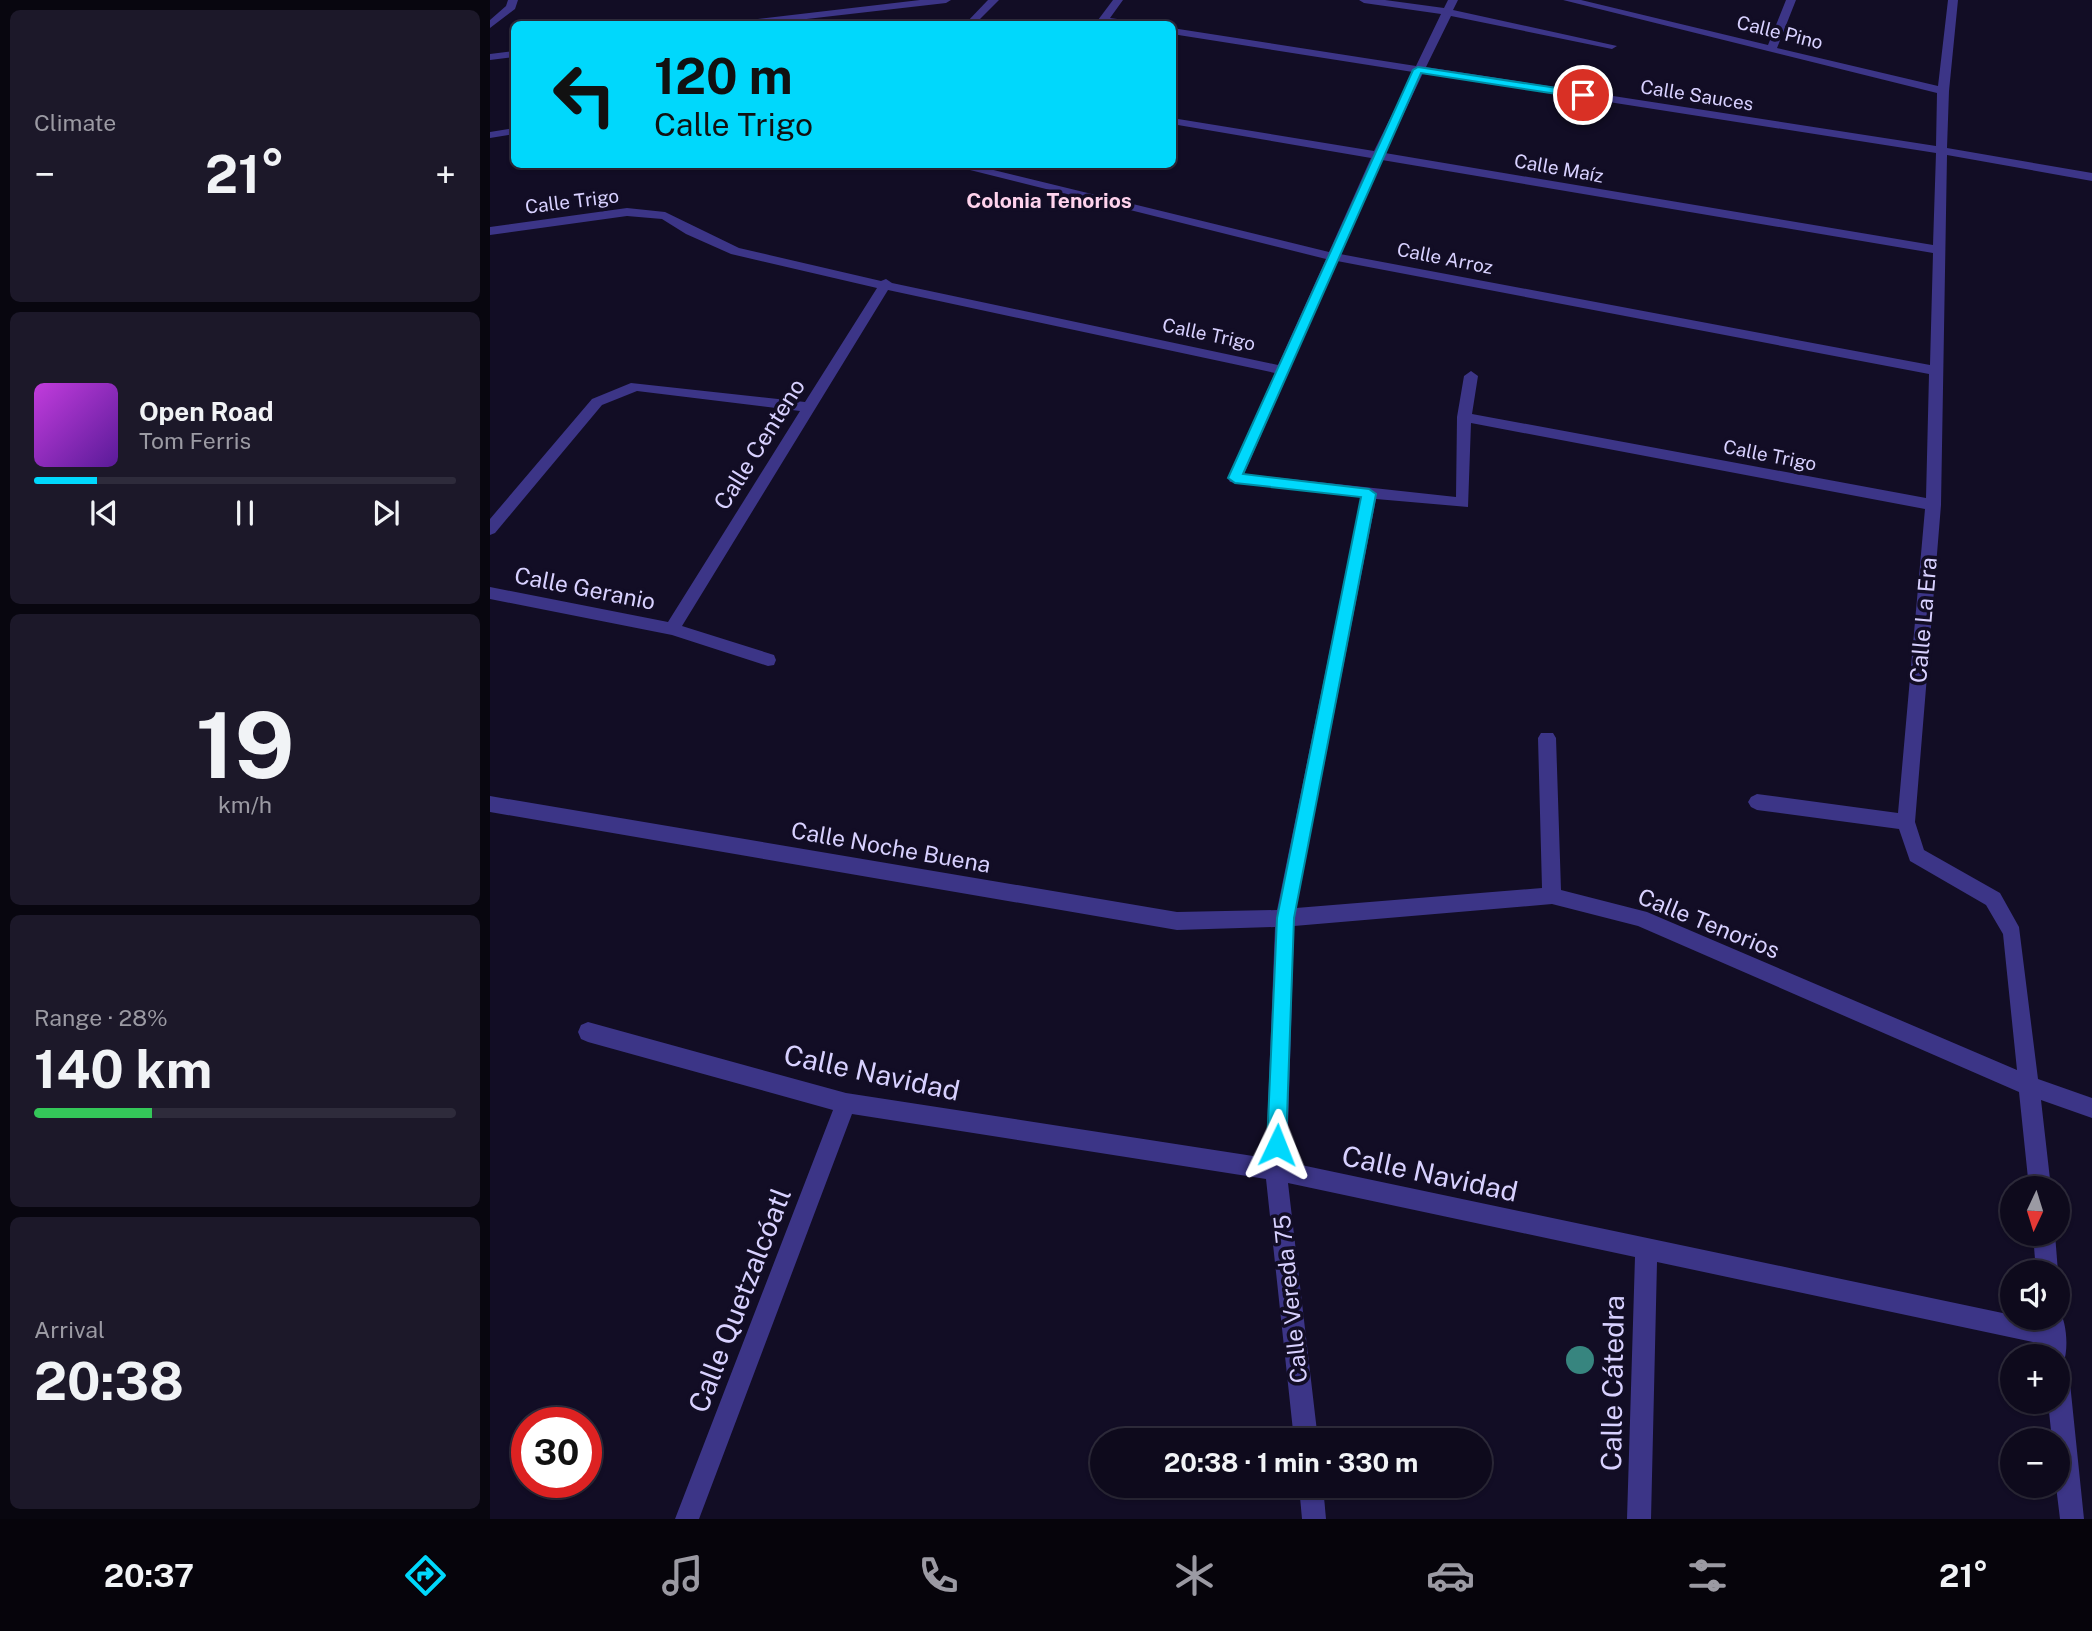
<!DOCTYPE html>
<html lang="en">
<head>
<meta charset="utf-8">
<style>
  body { margin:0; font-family:"Public Sans",sans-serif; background:#1c1829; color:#f1f3f6; height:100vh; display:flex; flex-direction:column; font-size:26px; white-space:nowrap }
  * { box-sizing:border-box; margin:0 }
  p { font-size:23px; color:#9b9aa3 }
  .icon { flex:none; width:38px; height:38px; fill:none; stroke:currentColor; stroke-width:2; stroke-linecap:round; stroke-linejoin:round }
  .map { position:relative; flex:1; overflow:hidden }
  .details { display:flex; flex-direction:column; gap:10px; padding:10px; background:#08060f; width:490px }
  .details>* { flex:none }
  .guide { position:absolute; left:21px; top:21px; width:665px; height:147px; border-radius:10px; box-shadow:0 2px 5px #0004,0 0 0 2px #2e2b3b; background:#00d8fc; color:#111; overflow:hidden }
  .needle { width:46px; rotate:184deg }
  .buttons { position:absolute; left:1510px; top:1176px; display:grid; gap:14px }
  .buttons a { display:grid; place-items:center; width:70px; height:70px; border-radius:50%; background:#0e0a1c; box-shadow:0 2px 5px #0004,0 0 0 2px #2e2b3b; font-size:35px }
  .speed { position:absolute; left:21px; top:1407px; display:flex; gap:14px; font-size:35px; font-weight:700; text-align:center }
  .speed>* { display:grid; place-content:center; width:91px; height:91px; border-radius:50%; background:#0e0a1c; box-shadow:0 2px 5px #0004,0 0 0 2px #2e2b3b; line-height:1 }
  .speed .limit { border:10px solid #d22; background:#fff; color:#111 }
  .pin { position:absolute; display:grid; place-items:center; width:60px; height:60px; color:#fff; margin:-30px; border:4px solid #fff; border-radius:50%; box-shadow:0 2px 7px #0007 }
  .me { position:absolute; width:77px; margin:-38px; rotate:2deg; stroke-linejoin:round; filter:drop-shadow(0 0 5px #0008) }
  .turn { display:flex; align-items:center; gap:24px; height:147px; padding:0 28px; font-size:32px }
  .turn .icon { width:91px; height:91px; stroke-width:2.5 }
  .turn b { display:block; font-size:49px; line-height:60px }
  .big { font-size:52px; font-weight:700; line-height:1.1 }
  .details .card { flex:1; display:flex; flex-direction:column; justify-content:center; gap:10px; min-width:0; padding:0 24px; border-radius:10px; background:#1c1829 }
  .details .dial { align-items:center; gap:0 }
  .dial b { font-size:91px; line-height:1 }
  .song { display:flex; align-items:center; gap:21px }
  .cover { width:84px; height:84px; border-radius:10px; background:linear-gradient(135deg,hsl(290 70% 55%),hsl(270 70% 35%)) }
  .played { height:7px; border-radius:4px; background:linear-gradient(90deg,#00d8fc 15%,#2e2b3b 15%) }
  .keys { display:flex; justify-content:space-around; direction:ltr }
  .heat { display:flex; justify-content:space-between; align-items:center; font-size:38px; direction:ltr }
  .charge { height:10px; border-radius:5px; background:linear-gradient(90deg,#34c759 28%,#2e2b3b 0) }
  .trip { position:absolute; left:600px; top:1428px; width:402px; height:70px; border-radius:35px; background:#0e0a1c; box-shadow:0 2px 5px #0004,0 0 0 2px #2e2b3b; font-weight:700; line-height:70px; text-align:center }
  .tab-bar { display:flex; height:112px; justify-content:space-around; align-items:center; background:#06040b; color:#9b9aa3 }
  .tab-bar .icon { width:49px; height:49px }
  .tab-bar .active { color:#00d8fc }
  .tab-bar b { font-size:32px; color:#f1f3f6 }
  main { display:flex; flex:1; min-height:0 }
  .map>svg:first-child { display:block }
</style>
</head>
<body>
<main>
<section class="details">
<div class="card"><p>Climate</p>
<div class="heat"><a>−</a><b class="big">21°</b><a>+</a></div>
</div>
<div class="card">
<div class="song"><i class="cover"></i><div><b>Open Road</b><p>Tom Ferris</p></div></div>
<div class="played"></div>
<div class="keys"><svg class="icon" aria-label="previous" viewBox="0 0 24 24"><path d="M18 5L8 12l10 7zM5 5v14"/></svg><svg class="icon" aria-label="pause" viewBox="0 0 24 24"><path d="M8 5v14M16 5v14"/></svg><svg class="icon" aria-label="next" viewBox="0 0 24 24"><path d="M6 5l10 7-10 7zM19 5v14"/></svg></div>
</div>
<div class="card dial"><b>19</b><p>km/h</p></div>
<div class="card"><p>Range · 28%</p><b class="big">140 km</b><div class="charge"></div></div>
<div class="card"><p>Arrival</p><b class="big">20:38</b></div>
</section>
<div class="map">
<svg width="1602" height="1519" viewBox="0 0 1602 1519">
  <rect width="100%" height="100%" fill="#120d25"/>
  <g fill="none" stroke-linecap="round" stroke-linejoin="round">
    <g fill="#3c3587" fill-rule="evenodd">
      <polygon points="18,0 28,0 25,9 0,28 0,20 16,6"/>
      <polygon points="430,0 461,0 456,3 273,24 246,24 251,21"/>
      <polygon points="498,0 509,0 485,24 475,24"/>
      <polygon points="623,0 633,0 620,18 642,21 647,24 609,22 608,20"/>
      <path d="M869,0H895L954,8L958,0H968L963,10L1127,46L1122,49L961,16L936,67L1446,146L1447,93L1073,0H1091L1278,45L1296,0H1306L1287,48L1448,86L1458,0H1468L1459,91L1457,148L1602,173V181L1457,155L1451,505L1425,822L1434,850L1510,893L1529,927L1548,1079L1602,1098V1118L1551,1100L1561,1188H1539L1529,1092L1148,926L1062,904L804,926L797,1162L1522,1315V1318L1551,1321V1318H1568V1309C1577,1320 1579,1350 1573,1364L1568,1366V1356H1553L1552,1344L1167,1262L1161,1519H1137L1145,1257L798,1183L828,1440H804L776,1179L362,1114L209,1519H185L343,1110L98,1042L91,1039L88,1032L91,1025L98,1022L356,1093L776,1158L785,927L687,930L0,812V796L687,912L787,910L871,497L740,482L738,478L785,373L398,290L192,626L284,655L286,660L284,665L278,666L182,635L0,599V587L178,622L310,411L147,391L112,405L5,533L0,535V519L102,399L141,383L315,402L387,288L241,254L196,234L172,219L137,216L0,235V227L137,208L175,212L249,248L391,281L396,279L402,283L788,365L836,259L456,164H479L839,252L881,158L682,124V118L884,151L923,72L682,34V28L926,66L951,14L874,3ZM933,73L1446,153L1443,245L895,153ZM892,160L1443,253L1440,365L850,254ZM847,261L1439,374L1436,498L982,414L988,376L981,371L974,376L967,417L966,497L754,474ZM981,423L1435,509L1408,813L1267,794L1261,797L1258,802L1261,807L1267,810L1409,829L1420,861L1496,905L1513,934L1527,1070L1157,912L1071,890L1066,738L1063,733H1051L1048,738L1052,888L806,908L886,499L978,507Z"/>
      <polygon points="24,51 24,57 0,60 0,54"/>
      <polygon points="24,128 24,134 0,138 0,132"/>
      <polygon points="1543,1234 1565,1234 1568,1272 1568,1273 1546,1272"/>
      <polygon points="1568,1371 1576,1375 1580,1383 1594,1519 1570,1519 1566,1486 1568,1440 1562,1440 1558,1402 1568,1402"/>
      <polygon points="809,1486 833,1486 836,1519 812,1519"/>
    </g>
  </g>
  <circle fill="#37857f" cx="1090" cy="1360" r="14"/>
  <polygon fill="#00d8fc" stroke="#008ca4" stroke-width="2" points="928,67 1093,92 1098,95 1093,98 931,73 753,474 879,489 886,494 804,918 796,1145 793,1152 787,1155 780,1152 777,1145 787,918 871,497 745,483 738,478 923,70"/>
  <g text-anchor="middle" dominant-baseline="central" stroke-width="7" stroke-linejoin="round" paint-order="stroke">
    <g font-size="19" fill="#d8d1ff" stroke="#120d25">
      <text transform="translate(1290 32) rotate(14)">Calle Pino</text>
      <text transform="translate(1207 95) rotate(9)">Calle Sauces</text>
      <text transform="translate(1069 168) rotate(10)">Calle Maíz</text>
      <text transform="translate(82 201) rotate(-7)">Calle Trigo</text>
      <text transform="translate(955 258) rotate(11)">Calle Arroz</text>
      <text transform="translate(719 334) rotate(12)">Calle Trigo</text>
      <text transform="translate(1280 455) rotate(11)">Calle Trigo</text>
    </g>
    <g font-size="21" font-weight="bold" fill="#ffd3ed" stroke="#120d25">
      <text x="559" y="200">Colonia Tenorios</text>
    </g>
    <g font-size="23" fill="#d8d1ff" stroke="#120d25">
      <text transform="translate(269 444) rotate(-58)">Calle Centeno</text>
      <text transform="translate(95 588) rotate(11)">Calle Geranio</text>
      <text transform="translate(1433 620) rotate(-85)">Calle La Era</text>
      <text transform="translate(401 847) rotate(10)">Calle Noche Buena</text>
      <text transform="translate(1219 923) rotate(22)">Calle Tenorios</text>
      <text transform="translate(800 1299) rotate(-96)">Calle Vereda 75</text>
    </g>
    <g font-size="28" fill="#d8d1ff" stroke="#120d25">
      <text transform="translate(382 1072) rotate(12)">Calle Navidad</text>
      <text transform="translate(940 1173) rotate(12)">Calle Navidad</text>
      <text transform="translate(249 1300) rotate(-69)">Calle Quetzalcóatl</text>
      <text transform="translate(1122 1383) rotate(-89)">Calle Cátedra</text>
    </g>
  </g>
</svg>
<div class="buttons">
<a><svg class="needle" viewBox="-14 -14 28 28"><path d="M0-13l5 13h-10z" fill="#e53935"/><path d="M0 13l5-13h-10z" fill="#9b9aa3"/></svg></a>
<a><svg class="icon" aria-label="sound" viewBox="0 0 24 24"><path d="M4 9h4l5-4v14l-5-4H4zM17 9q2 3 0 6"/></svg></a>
<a>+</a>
<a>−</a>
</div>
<div class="speed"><div class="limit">30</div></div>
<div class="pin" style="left:1093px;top:95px;background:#d93025"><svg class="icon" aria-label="arrive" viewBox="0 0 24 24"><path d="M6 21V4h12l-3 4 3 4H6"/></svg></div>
<svg class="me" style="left:787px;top:1145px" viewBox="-20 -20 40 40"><path d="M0-17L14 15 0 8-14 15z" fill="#00d8fc" stroke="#fff" stroke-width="4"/></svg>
<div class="trip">20:38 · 1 min · 330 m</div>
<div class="guide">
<div class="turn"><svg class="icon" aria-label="left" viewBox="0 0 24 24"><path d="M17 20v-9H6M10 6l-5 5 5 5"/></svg><div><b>120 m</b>Calle Trigo</div></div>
</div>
</div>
</main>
<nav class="tab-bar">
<b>20:37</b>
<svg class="icon active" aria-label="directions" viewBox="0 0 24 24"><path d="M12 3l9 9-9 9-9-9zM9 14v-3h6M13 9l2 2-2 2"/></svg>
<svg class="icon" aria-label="music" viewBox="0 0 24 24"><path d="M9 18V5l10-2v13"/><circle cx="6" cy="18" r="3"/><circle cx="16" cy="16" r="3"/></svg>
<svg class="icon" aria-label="phone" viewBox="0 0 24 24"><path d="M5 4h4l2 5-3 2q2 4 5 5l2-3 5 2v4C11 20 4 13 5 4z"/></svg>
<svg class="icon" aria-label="climate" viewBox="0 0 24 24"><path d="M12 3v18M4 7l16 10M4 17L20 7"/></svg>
<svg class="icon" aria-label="car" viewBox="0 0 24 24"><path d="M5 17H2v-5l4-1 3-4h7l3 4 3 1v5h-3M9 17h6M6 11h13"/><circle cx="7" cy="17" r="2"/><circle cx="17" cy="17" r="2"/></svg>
<svg class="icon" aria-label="filters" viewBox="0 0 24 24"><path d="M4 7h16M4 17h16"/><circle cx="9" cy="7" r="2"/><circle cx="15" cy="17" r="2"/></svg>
<b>21°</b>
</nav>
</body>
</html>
